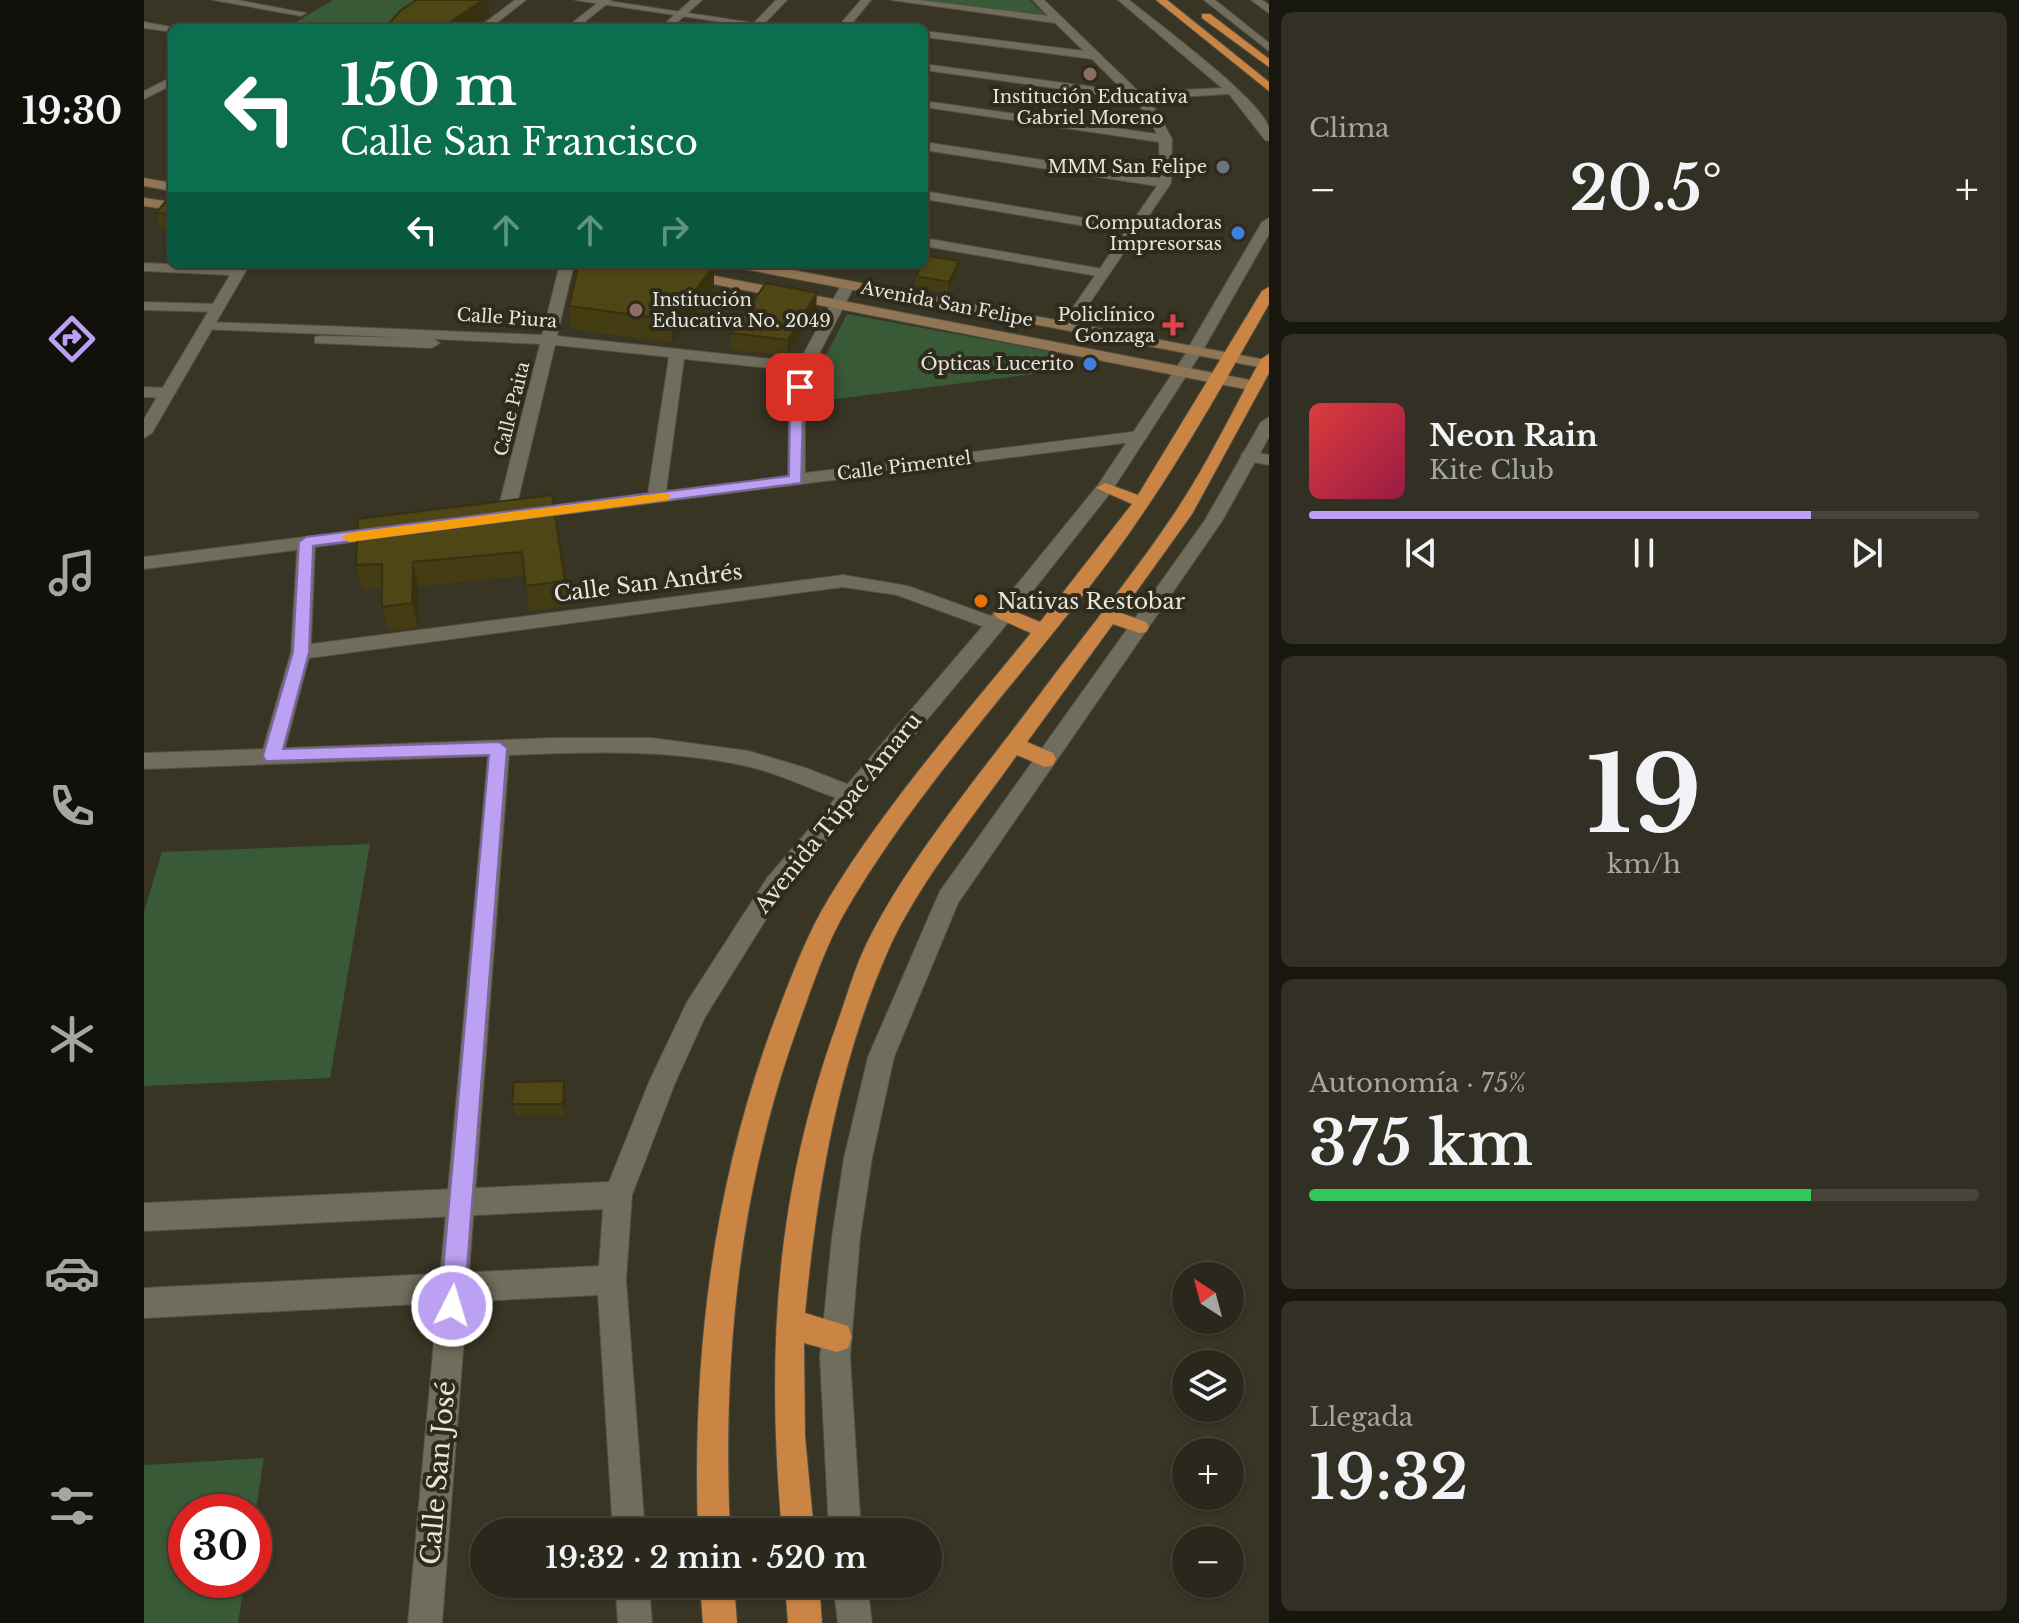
<!DOCTYPE html>
<html lang="es">
<head>
<meta charset="utf-8">
<style>
  body { margin:0; font-family:"Libre Baskerville",serif; background:#323025; color:#f1f3f6; height:100vh; display:flex; flex-direction:column; font-size:30px; white-space:nowrap }
  * { box-sizing:border-box; margin:0 }
  p { font-size:26px; color:#a5a6a3 }
  .icon { flex:none; width:44px; height:44px; fill:none; stroke:currentColor; stroke-width:2; stroke-linecap:round; stroke-linejoin:round }
  .map { position:relative; flex:1; overflow:hidden }
  .details { display:flex; flex-direction:column; gap:12px; padding:12px; background:#17160f; width:750px }
  .details>* { flex:none }
  .hud { position:absolute; left:24px; top:24px; width:760px; height:244px; border-radius:12px; box-shadow:0 2px 6px #0004,0 0 0 2px #46443b; background:#0b6e4f; color:#fff; overflow:hidden }
  .needle { width:52px; rotate:324deg }
  .tools { position:absolute; left:1028px; top:1262px; display:grid; gap:16px }
  .tools a { display:grid; place-items:center; width:72px; height:72px; border-radius:50%; background:#2a281c; box-shadow:0 2px 6px #0004,0 0 0 2px #46443b; font-size:40px }
  .speed { position:absolute; left:24px; top:1494px; display:flex; gap:16px; font-size:40px; font-weight:700; text-align:center }
  .speed>* { display:grid; place-content:center; width:104px; height:104px; border-radius:50%; background:#2a281c; box-shadow:0 2px 6px #0004,0 0 0 2px #46443b; line-height:1 }
  .speed .limit { border:12px solid #d22; background:#fff; color:#111 }
  .pin { position:absolute; display:grid; place-items:center; width:68px; height:68px; color:#fff; margin:-34px; border-radius:16px; box-shadow:0 4px 12px #0006 }
  .me { position:absolute; width:88px; margin:-44px; rotate:5deg; stroke-linejoin:round; filter:drop-shadow(0 0 6px #0008) }
  .turn { display:flex; align-items:center; gap:28px; height:168px; padding:0 40px; font-size:36px }
  .turn .icon { width:104px; height:104px; stroke-width:2.5 }
  .turn b { display:block; font-size:56px; line-height:68px }
  .lanes { display:flex; align-items:center; height:76px; padding:0 40px; background:#0003; justify-content:center; gap:40px; direction:ltr }
  .lanes .off { opacity:.35 }
  .big { font-size:60px; font-weight:600; line-height:1.1 }
  .details .tile { flex:1; display:flex; flex-direction:column; justify-content:center; gap:12px; min-width:0; padding:0 28px; border-radius:12px; background:#323025 }
  .details .dial { align-items:center; gap:0 }
  .dial b { font-size:104px; line-height:1 }
  .song { display:flex; align-items:center; gap:24px }
  .cover { width:96px; height:96px; border-radius:12px; background:linear-gradient(135deg,hsl(0 70% 55%),hsl(340 70% 35%)) }
  .played { height:8px; border-radius:4px; background:linear-gradient(90deg,#bca0f2 75%,#46443b 75%) }
  .keys { display:flex; justify-content:space-around; direction:ltr }
  .heat { display:flex; justify-content:space-between; align-items:center; font-size:44px; direction:ltr }
  .charge { height:12px; border-radius:6px; background:linear-gradient(90deg,#34c759 75%,#46443b 0) }
  .trip { position:absolute; left:326px; top:1518px; width:472px; height:80px; border-radius:40px; background:#2a281c; box-shadow:0 2px 6px #0004,0 0 0 2px #46443b; font-weight:600; line-height:80px; text-align:center }
  main { display:flex; flex:1; min-height:0 }
  .tab-bar { display:flex; flex-direction:column; width:144px; justify-content:space-around; align-items:center; background:#11100b; color:#a5a6a3 }
  .tab-bar .icon { width:56px; height:56px }
  .tab-bar .active { color:#bca0f2 }
  .tab-bar b { font-size:36px; color:#f1f3f6 }
  .map>svg:first-child { display:block }
</style>
</head>
<body>
<main>
<nav class="tab-bar">
<b>19:30</b>
<svg class="icon active" aria-label="directions" viewBox="0 0 24 24"><path d="M12 3l9 9-9 9-9-9zM9 14v-3h6M13 9l2 2-2 2"/></svg>
<svg class="icon" aria-label="music" viewBox="0 0 24 24"><path d="M9 18V5l10-2v13"/><circle cx="6" cy="18" r="3"/><circle cx="16" cy="16" r="3"/></svg>
<svg class="icon" aria-label="phone" viewBox="0 0 24 24"><path d="M5 4h4l2 5-3 2q2 4 5 5l2-3 5 2v4C11 20 4 13 5 4z"/></svg>
<svg class="icon" aria-label="climate" viewBox="0 0 24 24"><path d="M12 3v18M4 7l16 10M4 17L20 7"/></svg>
<svg class="icon" aria-label="car" viewBox="0 0 24 24"><path d="M5 17H2v-5l4-1 3-4h7l3 4 3 1v5h-3M9 17h6M6 11h13"/><circle cx="7" cy="17" r="2"/><circle cx="17" cy="17" r="2"/></svg>
<svg class="icon" aria-label="filters" viewBox="0 0 24 24"><path d="M4 7h16M4 17h16"/><circle cx="9" cy="7" r="2"/><circle cx="15" cy="17" r="2"/></svg>
</nav>
<div class="map">
<svg width="1125" height="1623" viewBox="0 0 1125 1623">
  <rect width="100%" height="100%" fill="#383525"/>
  <g fill="#395a36">
    <polygon points="189,0 279,0 243,28 142,28"/>
    <polygon points="773,0 886,0 902,16"/>
    <polygon points="703,314 914,353 897,373 668,402 676,367"/>
    <polygon points="226,844 186,1078 0,1086 0,912 18,852"/>
    <polygon points="120,1458 110,1521 110,1512 42,1512 42,1580 101,1580 94,1623 0,1623 0,1465"/>
  </g>
  <g fill="none" stroke-linecap="round" stroke-linejoin="round">
    <defs>
      <g id="pedestrian">
        <polygon points="431,0 458,0 644,28 617,28"/>
        <polygon points="780,191 989,226 996,230 989,234 780,199"/>
        <polygon points="780,238 959,269 966,273 959,277 780,246"/>
        <polygon points="0,302 73,304 80,308 73,312 0,310"/>
        <polygon points="62,322 181,326 188,330 181,334 57,329 55,326"/>
        <polygon points="176,336 288,338 296,343 288,348 171,343 171,337"/>
        <polygon points="0,387 24,388 32,393 24,398 0,397"/>
      </g>
      <g id="minor">
        <polygon points="69,0 93,0 162,13 157,16"/>
        <polygon points="371,0 382,0 346,28 334,28"/>
        <polygon points="457,0 468,0 433,28 422,28"/>
        <polygon points="547,0 558,0 527,28 516,28"/>
        <polygon points="632,0 643,0 616,28 605,28"/>
        <polygon points="717,0 727,0 709,22 738,28 693,28"/>
        <path d="M747,0H776L904,16L889,0H900L995,92L1078,88L974,0H985C1012,22 1117,99 1125,128C1125,132 1125,136 1125,141L1121,140L1085,94L1001,99L1013,111L1028,139L1027,183L928,329H918L916,326L1013,186L780,150V142L1016,178L1015,142L780,107V101L1013,134L1002,113L988,99L780,70V64L980,91L948,59L780,37V31L940,51L911,23Z"/>
        <polygon points="1060,0 1071,0 1125,43 1125,51"/>
        <polygon points="1107,0 1118,0 1125,5 1125,13"/>
        <polygon points="0,22 32,28 28,28 28,32 0,28"/>
        <polygon points="28,77 28,85 0,99 0,91"/>
        <polygon points="1125,218 1125,234 1059,350 1056,353 1046,353 1043,350 1118,222"/>
        <polygon points="0,263 91,267 106,264 8,433 0,438 0,419 86,275 0,271"/>
        <path d="M416,264H430L413,336L655,362L697,285L704,281L709,282L711,285L668,367L661,406V473L996,431L1004,436L996,441L382,519L373,514L376,510L504,493L525,357L411,345L370,517L367,521H355L352,517L396,344L181,334L174,330L181,326L398,335ZM540,359L652,371L645,406L644,476L522,491Z"/>
        <polygon points="1105,451 1125,455 1125,465 1099,460 1097,456 1099,452"/>
        <path d="M241,527L247,529L250,533L247,537L171,547L167,644L699,575L764,586L858,620L861,625L851,631L753,595L699,587L165,658L141,748L410,738H508L605,751L662,768L713,788L716,794L713,800L705,802C671,792 640,775 606,767C527,748 445,752 365,755L298,1623H264L344,756L0,769V753L119,749L147,652L153,550L0,569V557Z"/>
      </g>
      <g id="tertiary">
        <polygon points="1051,345 1059,350 967,492 858,630 639,892 561,1017 531,1083 488,1195 482,1280 501,1532 469,1532 454,1295 0,1318 0,1288 455,1266 459,1209 0,1231 0,1203 465,1182 505,1082 543,1002 623,878 844,620 954,485 1046,347"/>
        <polygon points="1125,417 1125,437 1078,521 814,903 750,1057 728,1158 716,1237 706,1357 717,1532 685,1532 676,1357 688,1237 700,1158 724,1057 796,891 1061,520 1117,422"/>
        <polygon points="471,1584 505,1584 508,1623 474,1623"/>
        <polygon points="689,1584 723,1584 728,1623 694,1623"/>
      </g>
      <g id="secondary">
        <polygon points="0,178 28,183 28,191 0,186"/>
        <polygon points="0,198 28,202 28,210 0,206"/>
        <polygon points="481,264 509,264 1111,381 1119,386 1111,391 488,268"/>
        <polygon points="588,264 617,264 1122,360 1125,361 1125,369 595,268"/>
      </g>
      <g id="trunk">
        <polygon points="1012,0 1023,0 1125,82 1125,91"/>
        <polygon points="1058,14 1066,14 1125,59 1125,67 1058,18"/>
        <path d="M1125,287V304C1076,390 1027,477 968,557C880,676 776,783 701,912C682,945 669,984 656,1020C595,1186 578,1357 586,1532H554C548,1354 569,1182 633,1014C648,975 663,934 685,898C743,803 817,719 887,633L853,618L850,614L853,610H867L896,622L988,504L952,488L961,483L994,495L1118,291Z"/>
        <path d="M1125,354V373L1048,514L977,613L1002,622L1005,627L1002,632L995,633L969,624L883,742L909,753L912,759L909,765L901,767L873,755C831,814 771,888 743,953C693,1068 673,1190 661,1313L704,1326L708,1337L704,1348L693,1352L660,1343L661,1436L670,1532H638C622,1350 631,1194 694,1021C703,996 710,970 721,947C763,860 836,775 893,698C938,637 988,577 1030,514C1063,465 1089,410 1117,359Z"/>
        <polygon points="556,1584 590,1584 593,1623 559,1623"/>
        <polygon points="641,1584 675,1584 678,1623 644,1623"/>
      </g>
    </defs>
    <use href="#pedestrian" stroke="#535043" stroke-width="2"/>
    <use href="#minor" stroke="#535043" stroke-width="2"/>
    <use href="#tertiary" stroke="#535043" stroke-width="2"/>
    <use href="#secondary" stroke="#535043" stroke-width="2"/>
    <use href="#trunk" stroke="#535043" stroke-width="2"/>
    <use href="#pedestrian" fill="#706d5c" fill-rule="evenodd"/>
    <use href="#minor" fill="#706d5c" fill-rule="evenodd"/>
    <use href="#tertiary" fill="#706d5c" fill-rule="evenodd"/>
    <use href="#secondary" fill="#927653" fill-rule="evenodd"/>
    <use href="#trunk" fill="#ca8545" fill-rule="evenodd"/>
  </g>
  <g fill="#443c13">
    <polygon points="28,194 28,231 18,231 12,213"/>
    <polygon points="815,261 813,273 803,293 770,288 772,276"/>
    <polygon points="570,266 570,289 528,343 427,329 425,306"/>
    <polygon points="672,309 643,356 587,350 587,333"/>
    <polygon points="408,495 423,606 385,611 381,576 274,586 274,627 245,631 238,607 238,588 219,589 212,565"/>
    <polygon points="420,1081 422,1092 421,1115 371,1115 368,1104"/>
  </g>
  <g fill="#37310f">
    <polygon points="339,0 344,0 345,15 327,28 297,28"/>
    <polygon points="815,261 813,273 803,293 805,282"/>
    <polygon points="570,266 570,289 528,343 528,320"/>
    <polygon points="673,293 672,309 643,356 644,340"/>
    <polygon points="269,562 274,586 274,627 268,603"/>
    <polygon points="420,1081 422,1092 421,1115 419,1104"/>
  </g>
  <g fill="#4f4616" stroke="#37310f" stroke-width="2">
    <polygon points="272,0 339,0 297,28 241,28 256,11"/>
    <polygon points="28,194 28,214 12,213"/>
    <polygon points="783,256 815,261 805,282 772,276 778,264 780,264"/>
    <polygon points="437,264 559,264 570,266 528,320 425,306 434,268"/>
    <polygon points="622,283 673,293 644,340 587,333"/>
    <polygon points="408,495 421,581 382,586 378,552 269,562 268,603 238,607 238,564 212,565 214,519"/>
    <polygon points="420,1081 419,1104 368,1104 370,1082"/>
  </g>
  <polygon fill="#bca0f2" stroke="#7a689d" stroke-width="2" points="656,383 663,387 659,406 657,483 169,546 165,652 139,749 355,742 363,748 320,1306 316,1315 308,1318 299,1315 296,1306 345,755 122,761 119,756 149,652 155,542 162,537 645,476 646,406 650,387"/>
  <polygon fill="#f59e0b" points="521,493 526,494 526,500 205,542 197,537 205,533"/>
  <g fill="#8d6e63" stroke="#2e2b1c" stroke-width="3">
    <circle cx="946" cy="74" r="8"/>
    <circle cx="492" cy="310" r="8"/>
  </g>
  <circle fill="#6b7280" stroke="#2e2b1c" stroke-width="3" cx="1079" cy="167" r="8"/>
  <g fill="#3f7fe0" stroke="#2e2b1c" stroke-width="3">
    <circle cx="1094" cy="233" r="8"/>
    <circle cx="946" cy="364" r="8"/>
  </g>
  <path fill="#e0444e" stroke="#2e2b1c" stroke-width="3" d="M1025 313h8v8h8v8h-8v8h-8v-8h-8v-8h8z"/>
  <circle fill="#e8710a" stroke="#2e2b1c" stroke-width="3" cx="837" cy="601" r="8"/>
  <g text-anchor="middle" dominant-baseline="central" stroke-width="8" stroke-linejoin="round" paint-order="stroke">
    <g font-size="18" fill="#e7e5db" stroke="#2e2b1c" text-anchor="end">
      <text x="946" y="97" text-anchor="middle">Institución Educativa<tspan x="946" dy="21">Gabriel Moreno</tspan></text>
      <text x="1063" y="167">MMM San Felipe</text>
      <text x="1078" y="223">Computadoras<tspan x="1078" dy="21">Impresorsas</tspan></text>
      <text x="508" y="300" text-anchor="start">Institución<tspan x="508" dy="21">Educativa No. 2049</tspan></text>
      <text x="1011" y="315">Policlínico<tspan x="1011" dy="21">Gonzaga</tspan></text>
      <text x="930" y="364">Ópticas Lucerito</text>
    </g>
    <g font-size="18" fill="#e7e5db" stroke="#2e2b1c">
      <text transform="translate(803 304) rotate(11)">Avenida San Felipe</text>
      <text transform="translate(363 318) rotate(4)">Calle Piura</text>
      <text transform="translate(368 409) rotate(-76)">Calle Paita</text>
      <text transform="translate(760 466) rotate(-7)">Calle Pimentel</text>
    </g>
    <g font-size="22" fill="#e7e5db" stroke="#2e2b1c">
      <text transform="translate(504 583) rotate(-7)">Calle San Andrés</text>
      <text transform="translate(694 813) rotate(-51)">Avenida Túpac Amaru</text>
    </g>
    <g font-size="22" fill="#e7e5db" stroke="#2e2b1c" text-anchor="start">
      <text x="853" y="601">Nativas Restobar</text>
    </g>
    <g font-size="26" fill="#e7e5db" stroke="#2e2b1c">
      <text transform="translate(294 1473) rotate(-85)">Calle San José</text>
    </g>
  </g>
</svg>
<div class="tools">
<a><svg class="needle" viewBox="-14 -14 28 28"><path d="M0-13l5 13h-10z" fill="#e53935"/><path d="M0 13l5-13h-10z" fill="#a5a6a3"/></svg></a>
<a><svg class="icon" aria-label="layers" viewBox="0 0 24 24"><path d="M12 4l9 5-9 5-9-5zM3 14l9 5 9-5"/></svg></a>
<a>+</a>
<a>−</a>
</div>
<div class="speed"><div class="limit">30</div></div>
<div class="pin" style="left:656px;top:387px;background:#d93025"><svg class="icon" aria-label="arrive" viewBox="0 0 24 24"><path d="M6 21V4h12l-3 4 3 4H6"/></svg></div>
<svg class="me" style="left:308px;top:1306px" viewBox="-20 -20 40 40"><circle r="17" fill="#bca0f2" stroke="#fff" stroke-width="3"/><path d="M0-11L8 9 0 5-8 9z" fill="#fff"/></svg>
<div class="trip">19:32 · 2 min · 520 m</div>
<div class="hud">
<div class="turn"><svg class="icon" aria-label="left" viewBox="0 0 24 24"><path d="M17 20v-9H6M10 6l-5 5 5 5"/></svg><div><b>150 m</b>Calle San Francisco</div></div>
<div class="lanes"><svg class="icon" aria-label="left" viewBox="0 0 24 24"><path d="M17 20v-9H6M10 6l-5 5 5 5"/></svg><svg class="icon off" aria-label="ahead" viewBox="0 0 24 24"><path d="M12 20V5M6 11l6-6 6 6"/></svg><svg class="icon off" aria-label="ahead" viewBox="0 0 24 24"><path d="M12 20V5M6 11l6-6 6 6"/></svg><svg class="icon off" aria-label="right" viewBox="0 0 24 24"><path d="M7 20v-9h11M14 6l5 5-5 5"/></svg></div>
</div>
</div>
<section class="details">
<div class="tile"><p>Clima</p>
<div class="heat"><a>−</a><b class="big">20.5°</b><a>+</a></div>
</div>
<div class="tile">
<div class="song"><i class="cover"></i><div><b>Neon Rain</b><p>Kite Club</p></div></div>
<div class="played"></div>
<div class="keys"><svg class="icon" aria-label="previous" viewBox="0 0 24 24"><path d="M18 5L8 12l10 7zM5 5v14"/></svg><svg class="icon" aria-label="pause" viewBox="0 0 24 24"><path d="M8 5v14M16 5v14"/></svg><svg class="icon" aria-label="next" viewBox="0 0 24 24"><path d="M6 5l10 7-10 7zM19 5v14"/></svg></div>
</div>
<div class="tile dial"><b>19</b><p>km/h</p></div>
<div class="tile"><p>Autonomía · 75%</p><b class="big">375 km</b><div class="charge"></div></div>
<div class="tile"><p>Llegada</p><b class="big">19:32</b></div>
</section>
</main>
</body>
</html>
